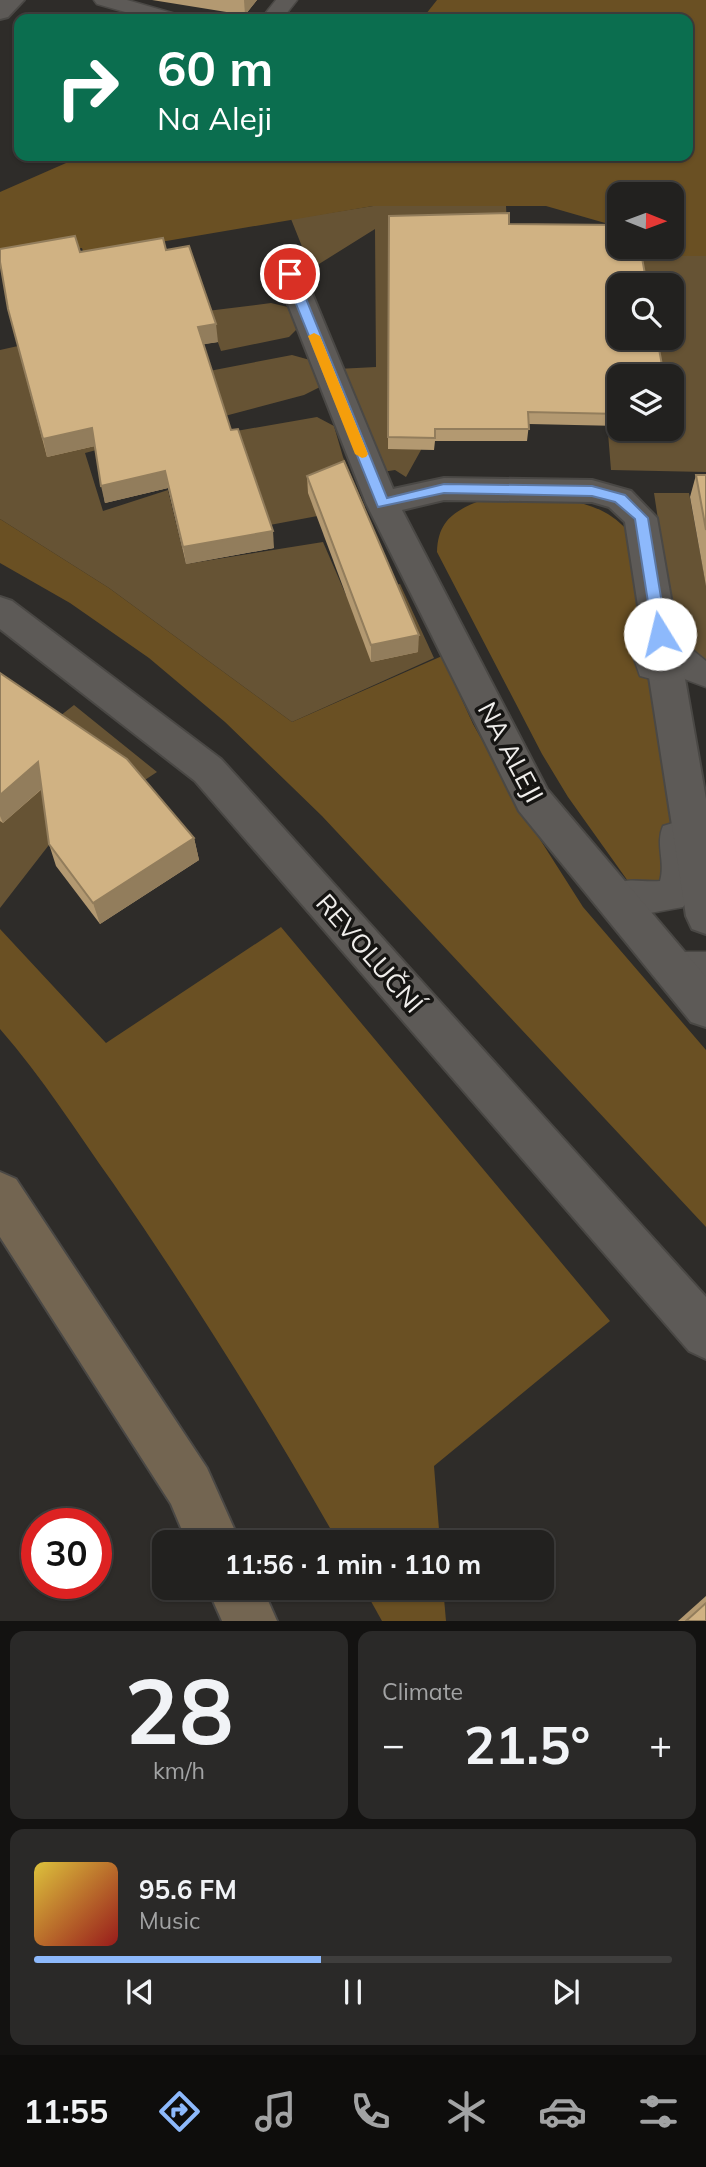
<!DOCTYPE html>
<html lang="en">
<head>
<meta charset="utf-8">
<style>
  body { margin:0; font-family:Mulish,sans-serif; background:#2a2928; color:#f1f3f6; height:100vh; display:flex; flex-direction:column; font-size:26px; white-space:nowrap }
  * { box-sizing:border-box; margin:0 }
  p { font-size:23px; color:#a2a3a4 }
  .icon { flex:none; width:38px; height:38px; fill:none; stroke:currentColor; stroke-width:2; stroke-linecap:round; stroke-linejoin:round }
  .map { position:relative; height:1621px; overflow:hidden }
  .panel { display:flex; flex-direction:column; gap:10px; padding:10px; background:#131211; flex:1 }
  .panel>* { flex:none }
  .guide { position:absolute; left:14px; top:14px; width:679px; height:147px; border-radius:14px; box-shadow:0 2px 5px #0004,0 0 0 2px #3f3e3d; background:#0b6e4f; color:#fff; overflow:hidden }
  .needle { width:46px; rotate:91deg }
  .buttons { position:absolute; left:607px; top:182px; display:grid; gap:14px }
  .buttons a { display:grid; place-items:center; width:77px; height:77px; border-radius:14px; background:#22211f; box-shadow:0 2px 5px #0004,0 0 0 2px #3f3e3d; font-size:35px }
  .speed { position:absolute; left:21px; top:1508px; display:flex; gap:14px; font-size:35px; font-weight:700; text-align:center }
  .speed>* { display:grid; place-content:center; width:91px; height:91px; border-radius:50%; background:#22211f; box-shadow:0 2px 5px #0004,0 0 0 2px #3f3e3d; line-height:1 }
  .speed .limit { border:10px solid #d22; background:#fff; color:#111 }
  .pin { position:absolute; display:grid; place-items:center; width:60px; height:60px; color:#fff; margin:-30px; border:4px solid #fff; border-radius:50%; box-shadow:0 2px 7px #0007 }
  .me { position:absolute; width:77px; margin:-38px; rotate:351deg; stroke-linejoin:round; filter:drop-shadow(0 0 5px #0008) }
  .turn { display:flex; align-items:center; gap:24px; height:147px; padding:0 28px; font-size:32px }
  .turn .icon { width:91px; height:91px; stroke-width:2.5 }
  .turn b { display:block; font-size:49px; line-height:60px }
  .big { font-size:52px; font-weight:700; line-height:1.1 }
  .panel .tile { flex:1; display:flex; flex-direction:column; justify-content:center; gap:10px; min-width:0; padding:0 24px; border-radius:14px; background:#2a2928 }
  .panel .dial { align-items:center; gap:0 }
  .dial b { font-size:91px; line-height:1 }
  .song { display:flex; align-items:center; gap:21px }
  .cover { width:84px; height:84px; border-radius:10px; background:linear-gradient(135deg,hsl(50 70% 55%),hsl(0 70% 35%)) }
  .played { height:7px; border-radius:4px; background:linear-gradient(90deg,#8db9fc 45%,#3f3e3d 45%) }
  .keys { display:flex; justify-content:space-around; direction:ltr }
  .heat { display:flex; justify-content:space-between; align-items:center; font-size:38px; direction:ltr }
  .panel .tiles { flex:1; display:grid; gap:10px; grid-template-columns:1fr 1fr }
  .tile:last-child { grid-column:span 2 }
  .trip { position:absolute; left:152px; top:1530px; width:402px; height:70px; border-radius:14px; background:#22211f; box-shadow:0 2px 5px #0004,0 0 0 2px #3f3e3d; font-weight:700; line-height:70px; text-align:center }
  .dock { display:flex; height:112px; justify-content:space-around; align-items:center; background:#0e0d0c; color:#a2a3a4 }
  .dock .icon { width:49px; height:49px }
  .dock .current { color:#8db9fc }
  .dock b { font-size:32px; color:#f1f3f6 }
  .map>svg:first-child { display:block }
</style>
</head>
<body>
<div class="map">
<svg width="706" height="1621" viewBox="0 0 706 1621">
  <rect width="100%" height="100%" fill="#2e2c29"/>
  <g fill="#665334">
    <polygon points="373,206 506,206 507,225 388,228 389,349 421,450 406,477 395,470 376,473 337,369 376,367 375,229 311,269 291,219"/>
    <polygon points="635,247 662,247 673,256 706,256 706,472 611,470 608,433 619,426 672,429 672,376 659,376 652,338 672,338 672,285 642,285"/>
    <polygon points="271,303 292,308 299,327 289,337 221,351 207,311"/>
    <polygon points="18,346 29,388 56,383 100,392 292,355 310,360 320,387 304,395 85,453 103,511 168,490 186,564 323,542 346,595 400,584 434,658 292,722 109,588 0,519 0,350"/>
    <polygon points="317,417 334,426 343,457 365,507 254,528 225,433"/>
    <polygon points="654,493 689,493 706,585 706,674 679,657"/>
    <polygon points="74,705 157,772 52,841 0,908 0,763"/>
  </g>
  <g fill="#6a5023">
    <polygon points="437,0 706,0 706,256 673,256 662,247 672,247 672,194 620,194 619,227 546,206 373,206 84,255 82,248 0,263 0,192 82,156 688,156 688,19 422,19"/>
    <path d="M484,499C532,500 592,490 627,530L682,880L630,884L568,797L542,754L437,552C438,519 456,510 484,499Z"/>
    <polygon points="0,519 109,588 292,722 442,656 473,724 520,808 583,907 706,1050 706,1227 322,816 225,722 149,658 70,603 0,563"/>
    <path d="M281,927L610,1321L434,1466L440,1542H338C268,1419 193,1299 113,1183C76,1131 42,1077 0,1029V929L106,1043Z"/>
    <polygon points="363,1587 443,1587 446,1621 382,1621"/>
  </g>
  <g fill="none" stroke-linecap="round" stroke-linejoin="round">
    <defs>
      <g id="lane">
        <polygon points="94,0 127,0 179,15 182,19 150,19 97,4"/>
        <polygon points="276,0 297,0 282,19 261,19"/>
        <polygon points="649,644 679,645 690,648 706,661 706,687 679,677 671,669 651,679 640,676 633,656 638,647"/>
        <path d="M676,822L689,826C702,853 702,883 683,907L650,913L683,952H706V986H674L661,981L606,914L601,903C616,871 634,883 660,881C666,862 655,844 663,826Z"/>
      </g>
      <g id="street">
        <polygon points="0,0 24,0 8,17 0,19"/>
        <polygon points="290,266 300,268 304,274 393,489 444,478 592,480 631,491 657,518 706,799 706,934 692,929 686,916 625,522 609,507 592,502 444,500 402,510 547,789 706,977 706,1027 691,1022 519,811 366,503 276,274 280,268"/>
        <polygon points="0,597 12,601 221,759 706,1297 706,1359 689,1351 195,781 0,629"/>
      </g>
      <g id="secondary">
        <polygon points="0,1172 16,1179 207,1468 240,1542 187,1542 171,1504 0,1237"/>
        <polygon points="207,1587 262,1587 277,1621 222,1621"/>
      </g>
    </defs>
    <use href="#lane" stroke="#4a4845" stroke-width="3"/>
    <use href="#street" stroke="#4a4845" stroke-width="4"/>
    <use href="#secondary" stroke="#4a4845" stroke-width="4"/>
    <use href="#lane" fill="#5d5a57" fill-rule="evenodd"/>
    <use href="#street" fill="#5d5a57" fill-rule="evenodd"/>
    <use href="#secondary" fill="#736551" fill-rule="evenodd"/>
  </g>
  <g fill="#b39971">
    <polygon points="152,0 257,0 245,15"/>
    <polygon points="389,216 509,224 620,376 620,426 529,424 527,441 435,441 434,450 388,449"/>
    <polygon points="166,250 218,342 203,344 231,430 274,548 186,564 168,488 105,503 95,446 47,457 8,309 80,252"/>
    <polygon points="696,475 706,475 706,586 690,497"/>
    <polygon points="307,476 418,652 371,662 308,493"/>
    <polygon points="0,673 194,838 199,860 100,924 56,866 49,844 42,789 3,823 0,821"/>
    <polygon points="706,1596 706,1621 678,1621"/>
  </g>
  <g fill="#927d5c">
    <polygon points="244,0 257,0 245,15"/>
    <polygon points="216,324 218,342 200,345 198,327"/>
    <polygon points="92,428 95,446 47,457 43,439"/>
    <polygon points="165,471 168,488 105,503 101,486"/>
    <polygon points="273,531 274,548 186,564 183,547"/>
    <polygon points="419,635 418,652 371,662 371,645"/>
    <polygon points="38,762 46,785 3,823 0,816 0,795"/>
    <polygon points="194,838 199,860 100,924 93,903"/>
  </g>
  <g fill="#d0b283" stroke="#927d5c" stroke-width="2">
    <polygon points="509,213 509,224 620,225 620,247 640,247 647,285 620,285 620,338 657,338 664,376 620,376 620,414 528,412 529,429 435,429 435,438 388,437 389,216"/>
    <polygon points="75,236 80,252 163,238 166,250 189,246 216,324 198,327 231,430 238,429 273,531 183,547 165,471 101,486 92,428 43,439 8,309 0,262 0,249"/>
    <polygon points="344,461 419,635 371,645 307,476"/>
    <polygon points="696,475 706,475 706,530"/>
    <polygon points="0,673 127,759 194,838 93,903 49,844 38,762 0,795"/>
    <polygon points="706,1603 706,1621 686,1621"/>
  </g>
  <polygon fill="#8db9fc" stroke="#5c78a4" stroke-width="2" points="290,271 296,274 387,498 444,484 592,486 625,495 648,518 667,634 665,637 655,637 653,634 635,519 615,502 592,496 444,493 378,507 284,274"/>
  <polygon fill="#f59e0b" points="314,333 320,336 368,454 366,457 362,458 355,454 308,336"/>
  <g text-anchor="middle" dominant-baseline="central" stroke-width="7" stroke-linejoin="round" paint-order="stroke">
    <g font-size="26" fill="#efedeb" stroke="#161513">
      <text transform="translate(511 752) rotate(62)">NA ALEJI</text>
      <text transform="translate(370 953) rotate(49)">REVOLUČNÍ</text>
    </g>
  </g>
</svg>
<div class="buttons">
<a><svg class="needle" viewBox="-14 -14 28 28"><path d="M0-13l5 13h-10z" fill="#e53935"/><path d="M0 13l5-13h-10z" fill="#a2a3a4"/></svg></a>
<a><svg class="icon" aria-label="search" viewBox="0 0 24 24"><circle cx="10" cy="10" r="6"/><path d="M15 15l6 6"/></svg></a>
<a><svg class="icon" aria-label="layers" viewBox="0 0 24 24"><path d="M12 4l9 5-9 5-9-5zM3 14l9 5 9-5"/></svg></a>
</div>
<div class="speed"><div class="limit">30</div></div>
<div class="pin" style="left:290px;top:274px;background:#d93025"><svg class="icon" aria-label="arrive" viewBox="0 0 24 24"><path d="M6 21V4h12l-3 4 3 4H6"/></svg></div>
<svg class="me" style="left:660px;top:634px" viewBox="-20 -20 40 40"><circle r="19" fill="#fff"/><path d="M0-13L10 11 0 6-10 11z" fill="#8db9fc"/></svg>
<div class="trip">11:56 · 1 min · 110 m</div>
<div class="guide">
<div class="turn"><svg class="icon" aria-label="right" viewBox="0 0 24 24"><path d="M7 20v-9h11M14 6l5 5-5 5"/></svg><div><b>60 m</b>Na Aleji</div></div>
</div>
</div>
<section class="panel">
<div class="tiles">
<div class="tile dial"><b>28</b><p>km/h</p></div>
<div class="tile"><p>Climate</p>
<div class="heat"><a>−</a><b class="big">21.5°</b><a>+</a></div>
</div>
<div class="tile">
<div class="song"><i class="cover"></i><div><b>95.6 FM</b><p>Music</p></div></div>
<div class="played"></div>
<div class="keys"><svg class="icon" aria-label="previous" viewBox="0 0 24 24"><path d="M18 5L8 12l10 7zM5 5v14"/></svg><svg class="icon" aria-label="pause" viewBox="0 0 24 24"><path d="M8 5v14M16 5v14"/></svg><svg class="icon" aria-label="next" viewBox="0 0 24 24"><path d="M6 5l10 7-10 7zM19 5v14"/></svg></div>
</div>
</div>
</section>
<nav class="dock">
<b>11:55</b>
<svg class="icon current" aria-label="directions" viewBox="0 0 24 24"><path d="M12 3l9 9-9 9-9-9zM9 14v-3h6M13 9l2 2-2 2"/></svg>
<svg class="icon" aria-label="music" viewBox="0 0 24 24"><path d="M9 18V5l10-2v13"/><circle cx="6" cy="18" r="3"/><circle cx="16" cy="16" r="3"/></svg>
<svg class="icon" aria-label="phone" viewBox="0 0 24 24"><path d="M5 4h4l2 5-3 2q2 4 5 5l2-3 5 2v4C11 20 4 13 5 4z"/></svg>
<svg class="icon" aria-label="climate" viewBox="0 0 24 24"><path d="M12 3v18M4 7l16 10M4 17L20 7"/></svg>
<svg class="icon" aria-label="car" viewBox="0 0 24 24"><path d="M5 17H2v-5l4-1 3-4h7l3 4 3 1v5h-3M9 17h6M6 11h13"/><circle cx="7" cy="17" r="2"/><circle cx="17" cy="17" r="2"/></svg>
<svg class="icon" aria-label="filters" viewBox="0 0 24 24"><path d="M4 7h16M4 17h16"/><circle cx="9" cy="7" r="2"/><circle cx="15" cy="17" r="2"/></svg>
</nav>
</body>
</html>
